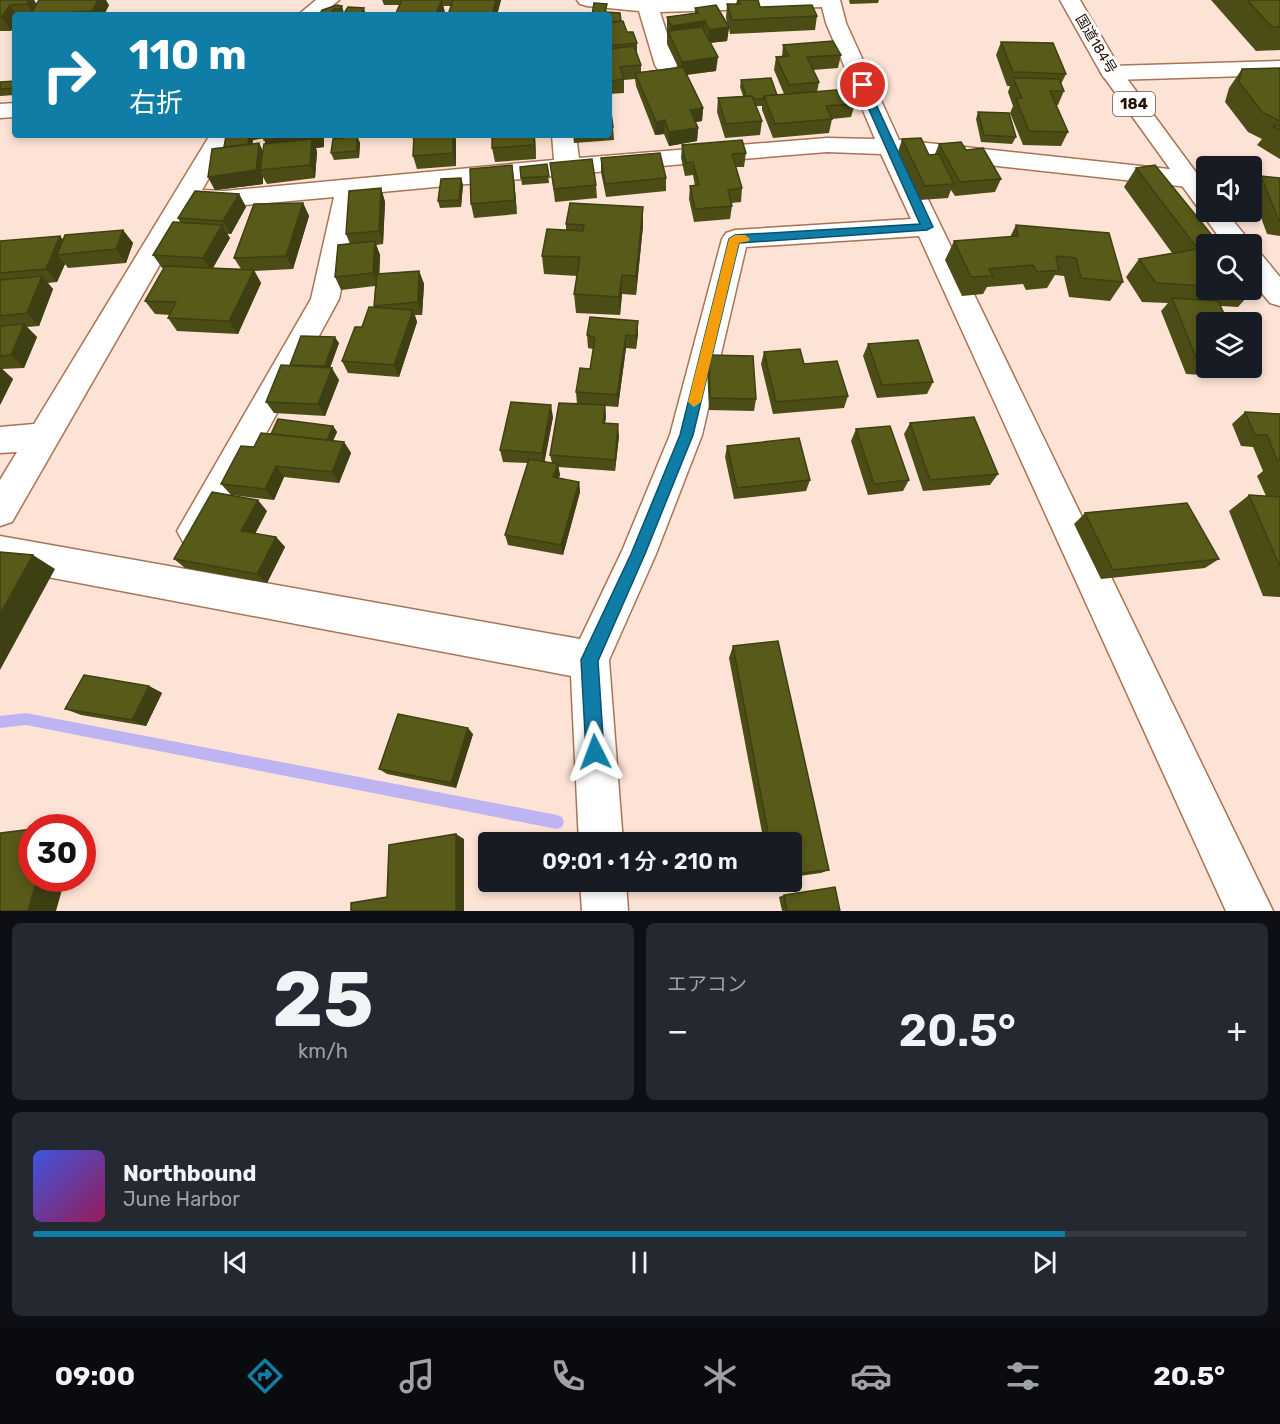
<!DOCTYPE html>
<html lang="ja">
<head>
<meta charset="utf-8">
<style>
  body { margin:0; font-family:Rubik,"Noto Sans JP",sans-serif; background:#242831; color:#f1f3f6; height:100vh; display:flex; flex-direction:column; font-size:22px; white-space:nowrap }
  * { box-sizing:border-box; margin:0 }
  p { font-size:20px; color:#9ea1a6 }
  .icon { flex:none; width:33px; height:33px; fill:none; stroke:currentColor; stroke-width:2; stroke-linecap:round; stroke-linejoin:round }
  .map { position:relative; height:911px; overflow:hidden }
  .side { display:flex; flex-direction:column; gap:12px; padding:12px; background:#0d0f14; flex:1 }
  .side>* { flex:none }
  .banner { position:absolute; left:12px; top:12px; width:600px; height:126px; border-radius:6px; box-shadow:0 3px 9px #0003; background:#107da6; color:#fff; overflow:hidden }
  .tools { position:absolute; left:1196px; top:156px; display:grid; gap:12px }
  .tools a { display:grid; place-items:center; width:66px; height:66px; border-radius:6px; background:#171b24; box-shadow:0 3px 9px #0003; font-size:30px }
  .speed { position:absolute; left:18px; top:814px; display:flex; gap:12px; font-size:30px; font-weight:700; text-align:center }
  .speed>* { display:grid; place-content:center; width:78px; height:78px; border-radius:50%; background:#171b24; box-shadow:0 3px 9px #0003; line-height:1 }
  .speed .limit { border:9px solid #d22; background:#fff; color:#111 }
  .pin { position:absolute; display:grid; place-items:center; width:51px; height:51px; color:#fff; margin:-26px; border:3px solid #fff; border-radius:50%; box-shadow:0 2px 6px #0007 }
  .me { position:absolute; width:66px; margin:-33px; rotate:357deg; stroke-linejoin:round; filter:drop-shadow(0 0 4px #0008) }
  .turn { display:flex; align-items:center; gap:21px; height:126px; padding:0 18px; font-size:27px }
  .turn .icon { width:78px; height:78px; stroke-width:2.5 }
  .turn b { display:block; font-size:42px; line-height:51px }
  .big { font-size:45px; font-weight:600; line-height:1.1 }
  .side .widget { flex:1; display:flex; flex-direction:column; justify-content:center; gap:9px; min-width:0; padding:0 21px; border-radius:9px; background:#242831 }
  .side .dial { align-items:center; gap:0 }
  .dial b { font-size:78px; line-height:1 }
  .song { display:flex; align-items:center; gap:18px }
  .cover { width:72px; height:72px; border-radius:9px; background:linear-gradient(135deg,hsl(230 70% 55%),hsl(330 70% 35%)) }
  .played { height:6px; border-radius:3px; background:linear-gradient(90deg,#107da6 85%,#363941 85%) }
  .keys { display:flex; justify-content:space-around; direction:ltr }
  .heat { display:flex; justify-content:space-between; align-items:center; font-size:33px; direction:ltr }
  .side .tiles { flex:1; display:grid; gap:12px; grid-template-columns:1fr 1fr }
  .widget:last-child { grid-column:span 2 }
  .trip { position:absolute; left:478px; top:832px; width:324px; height:60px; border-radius:6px; background:#171b24; box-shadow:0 3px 9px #0003; font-weight:600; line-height:60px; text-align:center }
  .tab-bar { display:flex; height:96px; justify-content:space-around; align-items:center; background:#090b0e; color:#9ea1a6 }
  .tab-bar .icon { width:42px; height:42px }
  .tab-bar .selected { color:#107da6 }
  .tab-bar b { font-size:27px; color:#f1f3f6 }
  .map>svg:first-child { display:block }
</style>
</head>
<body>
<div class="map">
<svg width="1280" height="911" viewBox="0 0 1280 911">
  <rect width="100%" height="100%" fill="#fce3d5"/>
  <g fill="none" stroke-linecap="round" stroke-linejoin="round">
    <polygon fill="#bdb4f1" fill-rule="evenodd" points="26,713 557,815 562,817 564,822 562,827 557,829 26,725 0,728 0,716"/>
    <defs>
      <g id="minor">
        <polygon points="316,0 339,0 321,15 298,15"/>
        <polygon points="577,0 840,0 846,23 899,140 1206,173 1206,189 907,156 1273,911 1226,911 919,236 746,247 702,435 656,554 609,660 623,843 579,843 571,676 0,568 0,536 580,639 622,551 670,435 722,239 726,233 735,230 911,219 881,154 827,152 705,162 360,194 339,299 207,542 195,547 183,542 177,531 311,299 334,197 224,207 193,207 12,522 0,526 0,480 17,452 0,453 0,427 34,424 210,135 234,135 202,190 224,191 554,160 552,135 576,135 579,158 827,138 875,139 826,23 822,7 660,12 677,65 674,70 666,72 658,70 655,65 639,11 587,6 580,4"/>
        <polygon points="1280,61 1280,75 1112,80 1104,78 1101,73 1104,68 1112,66"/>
        <polygon points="15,103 15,117 0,118 0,104"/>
        <polygon points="580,882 626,882 628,911 582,911"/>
      </g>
      <g id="highway">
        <polygon points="1060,0 1080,0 1122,72 1206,186 1206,212 1226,212 1252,244 1251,245 1224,244 1101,73"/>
        <polygon points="1251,251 1261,254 1280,277 1280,306 1270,303 1251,280"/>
      </g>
    </defs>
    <use href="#minor" stroke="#a97354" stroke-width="3"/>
    <use href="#highway" stroke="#a97354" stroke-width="3"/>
    <use href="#minor" fill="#fff" fill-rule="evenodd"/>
    <use href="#highway" fill="#fff" fill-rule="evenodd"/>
  </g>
  <g fill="#4c4d16" fill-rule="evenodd">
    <polygon points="0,0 34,0 36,4 109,5 104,15 15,15 15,24 11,31 0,31"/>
    <polygon points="382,0 501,0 497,15 448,15 451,6 443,6 445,13 444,15 395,15 400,5 384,5"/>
    <polygon points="737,0 758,0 760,7 817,16 815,30 730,34 729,28 727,41 710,43 716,71 687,75 703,108 702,121 696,122 698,128 697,141 669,146 664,134 655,135 636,86 635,79 624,80 624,93 609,94 609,15 594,3 607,11 607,12 621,21 627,32 637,43 637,54 641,65 641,72 678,67 667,44 667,17 695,13 695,8 728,27 726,18 727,4 736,4"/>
    <polygon points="849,0 879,0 878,3 850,4"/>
    <polygon points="1211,0 1280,0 1280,50 1256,51"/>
    <polygon points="342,6 343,15 319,15"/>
    <polygon points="1001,42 1066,74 1061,84 1064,91 1058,105 1056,105 1068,132 1061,146 1023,145 1010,113 1013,106 1008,92 1010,86 1007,86 996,55"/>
    <polygon points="783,45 841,55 838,68 813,70 819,82 817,92 855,104 851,117 832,119 829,133 773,138 762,110 762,106 756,106 762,121 760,135 725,138 717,112 718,98 743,96 740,87 741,80 777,95 784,94 774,70 776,57 782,56"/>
    <polygon points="1280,68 1280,159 1257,145 1262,139 1248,132 1225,102 1229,88 1242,69"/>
    <polygon points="15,81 15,95 0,96 0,82"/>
    <polygon points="609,99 613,127 614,140 574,143 573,135 609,135"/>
    <polygon points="978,112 1016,137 1012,144 981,142 976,119"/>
    <path d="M230,135H324V147L316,148L317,152L315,178L267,184L263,177V184L215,190L208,177L224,147ZM264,138L266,144L263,151L259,143L252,144L253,140Z"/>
    <polygon points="412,135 455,135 456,166 417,169 413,156 414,139 413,140"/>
    <polygon points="535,135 536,159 495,162 492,148"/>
    <polygon points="357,136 360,143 359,158 334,160 331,153"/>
    <polygon points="902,139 929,155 935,154 939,144 966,150 1001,179 995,192 955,196 951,190 948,198 920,200 898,152"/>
    <polygon points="682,145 746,153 744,167 736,167 742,188 741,202 731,203 732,206 730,219 694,222 689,199 690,186 695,186 693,175 685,176 681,158"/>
    <polygon points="601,158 666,178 666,191 606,197 601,172"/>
    <polygon points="550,163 596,185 597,198 555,202"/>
    <polygon points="547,164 549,183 522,185 521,178"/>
    <polygon points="1136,168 1206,244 1206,290 1251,290 1251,284 1255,288 1238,307 1221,306 1206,322 1206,368 1245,368 1235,377 1186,374 1161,311 1168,303 1142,302 1126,277 1139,259 1172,253 1124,187"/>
    <polygon points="1261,176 1280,178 1280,236 1267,234 1251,190 1251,188"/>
    <polygon points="461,178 463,185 461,207 440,208 438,201"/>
    <polygon points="514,178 517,214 474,218 471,204"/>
    <polygon points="381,188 385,202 383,244 376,245 380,255 379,274 419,271 424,284 422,315 415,315 417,322 399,377 348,373 342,361 374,307 375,286 341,290 335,277 350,244 346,234"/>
    <polygon points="239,194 246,207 231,234 227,234 230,238 213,268 241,269 234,258 303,203 309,216 293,269 254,271 261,283 238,334 177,331 168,318 170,315 155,314 145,301 164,268 162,268 153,255 180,222 178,218"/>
    <polygon points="566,224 643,226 636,295 622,294 620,315 576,313 574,294 577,276 544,274 542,256 566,230"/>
    <polygon points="1016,225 1123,282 1110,301 1069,297 1064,276 1055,275 1047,288 1026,290 1023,284 987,287 983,294 962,296 945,260 954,241 1010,237"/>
    <polygon points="123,230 133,243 126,263 68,268 65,264 57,282 48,283 53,289 39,326 27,327 37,337 24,368 2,369 13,379 0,405 0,241 60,236 63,240"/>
    <polygon points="638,334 636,349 626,348 618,407 605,406 606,417 605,423 619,436 615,471 558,467 560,475 558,478 579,482 580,492 563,555 508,545 505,535 528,463 503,462 500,450 553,417 544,462 552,463 550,455 577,404 576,392 590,369 593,349 588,348 587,335"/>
    <polygon points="339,343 330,368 339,380 325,416 274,413 266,402 290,365"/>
    <polygon points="868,344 933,382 927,394 877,398 863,356"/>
    <polygon points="764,352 804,364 848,396 844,408 773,414 761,364"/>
    <polygon points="709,355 756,399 754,411 709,410 707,368"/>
    <polygon points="1245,412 1280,414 1280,597 1263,596 1229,511 1249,495 1266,496 1257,476 1263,471 1253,447 1241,446 1232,424"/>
    <polygon points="910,423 998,474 990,485 923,491 904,434"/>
    <polygon points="333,426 337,432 333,441 344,442 351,453 339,483 284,477 274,500 231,495 221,484 254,447 271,434"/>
    <polygon points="856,429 909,480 903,491 868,495 851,441"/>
    <polygon points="727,446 810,480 806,491 734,499 725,457"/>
    <polygon points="267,511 255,534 276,537 285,547 267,583 185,568 174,559"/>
    <polygon points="1085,513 1219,559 1205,568 1101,579 1074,524"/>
    <polygon points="733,646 829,870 821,873 792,877 792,843 764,843 729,658"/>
    <polygon points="149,686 162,693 146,726 81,715 65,709"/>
    <polygon points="473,734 456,788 387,774 379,769"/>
    <polygon points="784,895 840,911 782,911 779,897"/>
  </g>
  <g fill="#3e3f12">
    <polygon points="29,0 34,0 40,10 34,15 27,4"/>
    <polygon points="98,0 106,0 109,5 104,15 94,15 92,11"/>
    <polygon points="442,0 445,13 444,15 435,15"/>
    <polygon points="496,0 501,0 497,15 492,15"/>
    <polygon points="10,5 16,15 15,15 15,24 11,31 2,17"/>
    <polygon points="342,6 344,13 343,15 342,15 340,9"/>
    <polygon points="364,8 366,15 360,15"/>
    <polygon points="334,9 336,15 330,15"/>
    <polygon points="705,21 704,35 671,39 671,26"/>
    <polygon points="729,27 727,41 708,43 709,30"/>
    <polygon points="718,57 716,71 681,75 682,62"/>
    <polygon points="703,108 702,121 689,123 690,110"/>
    <polygon points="665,120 664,134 655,135 656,122"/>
    <polygon points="698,128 697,141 669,146 669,132"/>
    <polygon points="249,135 267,135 267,138 253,140 251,155 224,151"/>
    <polygon points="304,135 324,135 324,147 316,148 317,152 315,178 310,165 270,153 264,140"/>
    <polygon points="453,135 455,135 456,139 456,166 453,153"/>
    <polygon points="534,135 535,135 536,159 534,145"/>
    <polygon points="357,136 360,143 359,158 357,151"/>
    <polygon points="259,143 265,157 260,170 263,177 263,184 215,190 208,177"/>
    <polygon points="512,165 514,178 517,214 515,200"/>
    <polygon points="461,178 463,185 461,207 459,200"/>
    <polygon points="381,188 385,202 383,244 379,231"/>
    <polygon points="239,194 246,207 231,234 223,221"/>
    <polygon points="303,203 309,216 293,269 286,256"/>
    <polygon points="643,207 643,226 636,295 636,276"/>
    <polygon points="222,225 230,238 211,271 203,258"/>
    <polygon points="123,230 133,243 126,263 116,249"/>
    <polygon points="60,236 71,250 57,255 65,264 57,282 46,269"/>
    <polygon points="375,241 380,255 379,286 373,273"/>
    <polygon points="254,270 261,283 238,334 229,321"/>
    <polygon points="419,271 424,284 422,315 418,302"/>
    <polygon points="622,275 622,294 620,315 619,297"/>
    <polygon points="42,276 53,289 39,326 27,313"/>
    <polygon points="413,310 417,322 399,377 394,365"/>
    <polygon points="638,321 638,334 636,349 636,336"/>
    <polygon points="24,324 37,337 24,368 11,355"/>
    <polygon points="626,335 626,348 618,407 617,395"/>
    <polygon points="335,337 339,343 328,373 325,366"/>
    <polygon points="0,367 13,379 0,405"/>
    <polygon points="332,368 339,380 325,416 318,404"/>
    <polygon points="551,405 553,417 544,465 542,453"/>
    <polygon points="605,405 606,417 603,434 603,423"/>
    <polygon points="618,424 619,436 615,471 615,460"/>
    <polygon points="333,426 337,432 330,447 326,441"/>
    <polygon points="344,442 351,453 339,483 332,472"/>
    <polygon points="558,464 560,475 555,488 553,477"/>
    <polygon points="276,466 284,477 274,500 265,489"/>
    <polygon points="579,482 580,492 563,555 561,545"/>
    <polygon points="258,500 267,511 251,541 241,531"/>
    <polygon points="276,537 285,547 267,583 257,574"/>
    <polygon points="33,555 55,569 0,670 0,614"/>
    <polygon points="149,686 162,693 146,726 132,720"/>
    <polygon points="468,728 473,734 456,788 451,783"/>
    <polygon points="456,834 464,839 464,911 456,911"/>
    <polygon points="37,879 65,879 56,911 28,911"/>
  </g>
  <g fill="#585a19" stroke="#3e3f12" stroke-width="1.5">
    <polygon points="0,0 29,0 27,4 10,5 2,17 0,17"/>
    <polygon points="39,0 98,0 92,11 30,15"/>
    <polygon points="402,0 442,0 435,15 395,15"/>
    <polygon points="453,0 496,0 492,15 448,15"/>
    <polygon points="739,0 758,0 760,7 812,5 817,16 732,20 727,4 740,4"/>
    <polygon points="1247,0 1280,0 1280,27 1272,27"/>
    <polygon points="594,3 607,4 605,12 620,13 621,21 609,23 609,15 592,15"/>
    <polygon points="337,5 342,6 340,9 334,9 330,15 319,15 322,10"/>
    <polygon points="716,5 729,27 709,30 705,21 671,26 667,17 698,13 695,8"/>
    <polygon points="348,7 364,8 360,15 343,15"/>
    <polygon points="623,21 627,32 633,32 637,43 609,46 609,23"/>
    <polygon points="702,27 718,57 682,62 668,31"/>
    <polygon points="833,41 841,55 807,57 819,82 789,85 776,57 789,56 783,45"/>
    <polygon points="1001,42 1053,43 1066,74 1013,72"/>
    <polygon points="634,46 641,65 620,67 624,79 609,81 609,49"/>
    <polygon points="683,67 703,108 690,110 698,128 669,132 665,120 656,122 635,73"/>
    <polygon points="1280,68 1280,121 1262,112 1239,82 1242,69"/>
    <polygon points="771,78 777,95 764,96 763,99 754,99 752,96 746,96 741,80"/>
    <polygon points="1013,78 1059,79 1064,91 1050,91 1068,132 1029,131 1016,99 1022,98"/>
    <polygon points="15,81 15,88 0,89 0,82"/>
    <polygon points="848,89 855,104 826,106 832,119 775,124 764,96"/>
    <polygon points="752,96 762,121 726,124 718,98"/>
    <polygon points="609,99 613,127 609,127"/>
    <polygon points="978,112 1009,113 1016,137 984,135"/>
    <polygon points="1280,125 1280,130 1272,126"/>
    <polygon points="230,135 249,135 248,144 224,147 226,136"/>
    <polygon points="264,135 304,135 264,140"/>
    <polygon points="414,135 453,135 453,153 413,156"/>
    <polygon points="492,135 534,135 534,145 492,148"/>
    <polygon points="357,136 357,151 331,153 333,139"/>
    <polygon points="921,138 929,155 939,154 954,184 925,186 902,139"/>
    <polygon points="312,139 310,165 260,170 264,144"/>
    <polygon points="742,140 746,153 732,154 742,188 728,190 732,206 695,209 690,186 699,185 693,162 686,163 682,145"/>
    <polygon points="961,142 966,150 983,148 1001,179 960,182 939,144"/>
    <polygon points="259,143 256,170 208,177 212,149"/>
    <polygon points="660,153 666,178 605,184 601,158"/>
    <polygon points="592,159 596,185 554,189 550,163"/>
    <polygon points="547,164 549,176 521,178 520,167"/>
    <polygon points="512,165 515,200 471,204 470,169"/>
    <polygon points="1155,165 1219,244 1206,244 1206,286 1156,283 1139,259 1198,249 1136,168"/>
    <polygon points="1261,176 1280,178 1280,221 1279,221"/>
    <polygon points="461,178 459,200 438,201 441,179"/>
    <polygon points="381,188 379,231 346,234 349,191"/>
    <polygon points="195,191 239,194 223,221 178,218"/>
    <polygon points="303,203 286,256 234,258 254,204"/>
    <polygon points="570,203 643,207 636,276 622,275 619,297 574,294 580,257 542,256 547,229 583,231 584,225 566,224"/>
    <polygon points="173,222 222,225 203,258 153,255"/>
    <polygon points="1016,225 1109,233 1123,282 1081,278 1076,258 1056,256 1059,270 1037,272 1033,265 989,269 993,276 971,277 954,241 1018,236"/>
    <polygon points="123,230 116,249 57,255 65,235"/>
    <polygon points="60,236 46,269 0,273 0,241"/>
    <polygon points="375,241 373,273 335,277 338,245"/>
    <polygon points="165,266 254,270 229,321 168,318 176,302 145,301"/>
    <polygon points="419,271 418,302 374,306 377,274"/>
    <polygon points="42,276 27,313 0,316 0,280"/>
    <polygon points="1172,298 1218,301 1228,322 1206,322 1206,362 1198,362"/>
    <polygon points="369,307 413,310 394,365 342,361 355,327 362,327"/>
    <polygon points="590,317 638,321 636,336 626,335 617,395 576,392 580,368 590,369 595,338 587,335"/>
    <polygon points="24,324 11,355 0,356 0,326"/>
    <polygon points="301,336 335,337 325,366 290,365"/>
    <polygon points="918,340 933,382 882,385 868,344"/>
    <polygon points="800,349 804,364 837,361 848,396 776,402 764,352"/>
    <polygon points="709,355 753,356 756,399 710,398"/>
    <polygon points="281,365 332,368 318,404 266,402"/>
    <polygon points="511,402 551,405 542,453 500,450"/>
    <polygon points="559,403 605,405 603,423 618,424 615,460 550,455"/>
    <polygon points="1245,412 1280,414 1280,460 1277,460 1267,435 1255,435"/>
    <polygon points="974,417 998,474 930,480 910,423"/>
    <polygon points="278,419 333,426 327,440 271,434"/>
    <polygon points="890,426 909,480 874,484 856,429"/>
    <polygon points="261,433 344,442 332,472 276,466 265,489 221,484 241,446 254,447"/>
    <polygon points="799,438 810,480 737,488 727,446"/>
    <polygon points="529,459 558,464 553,477 579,482 561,545 505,535"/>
    <polygon points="212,492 258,500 241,531 276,537 257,574 174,559"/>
    <polygon points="1249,495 1280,497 1280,567"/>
    <polygon points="1187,503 1219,559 1113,570 1085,513"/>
    <polygon points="0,552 33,555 0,614"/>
    <polygon points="778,641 829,870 792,874 792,843 770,843 733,646"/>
    <polygon points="84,675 149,686 132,720 65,709"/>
    <polygon points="398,714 468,728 451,783 379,769"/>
    <polygon points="32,829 32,879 37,879 28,911 0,911 0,833"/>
    <polygon points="456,834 456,911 351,911 351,903 387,897 389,845"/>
    <polygon points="835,887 840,911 787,911 784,895"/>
  </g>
  <polygon fill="#107da6" stroke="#0a516c" stroke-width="1.5" points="863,82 867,85 933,227 927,230 739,243 693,435 645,554 598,661 604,752 601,758 595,760 589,758 586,752 581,660 631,554 680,435 729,239 735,235 920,224 858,85"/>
  <polygon fill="#f59e0b" points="735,235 745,235 750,239 749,241 739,243 701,402 694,407 688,402 729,239"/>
  <g text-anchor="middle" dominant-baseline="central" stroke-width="6" stroke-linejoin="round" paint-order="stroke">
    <g font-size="14" fill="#220e03" stroke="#fff">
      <text transform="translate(1096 44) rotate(59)">国道184号</text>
    </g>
    <rect fill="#fff" stroke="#64564f" stroke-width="1.5" x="1113" y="92" width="42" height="24" rx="4.5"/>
    <g font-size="15" font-weight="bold" fill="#220e03">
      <text x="1134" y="104">184</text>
    </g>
  </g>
</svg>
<div class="tools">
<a><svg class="icon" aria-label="sound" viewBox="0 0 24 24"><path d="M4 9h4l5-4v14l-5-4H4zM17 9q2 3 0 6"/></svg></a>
<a><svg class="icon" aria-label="search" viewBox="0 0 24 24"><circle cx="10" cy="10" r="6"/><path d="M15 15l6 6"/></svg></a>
<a><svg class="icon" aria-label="layers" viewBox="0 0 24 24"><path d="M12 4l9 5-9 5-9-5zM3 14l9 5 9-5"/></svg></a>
</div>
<div class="speed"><div class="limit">30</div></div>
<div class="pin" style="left:863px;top:85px;background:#d93025"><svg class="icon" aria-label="arrive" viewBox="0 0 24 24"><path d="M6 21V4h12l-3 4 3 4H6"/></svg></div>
<svg class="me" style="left:595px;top:752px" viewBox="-20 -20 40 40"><path d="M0-17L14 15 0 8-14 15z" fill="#107da6" stroke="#fff" stroke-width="4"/></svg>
<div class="trip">09:01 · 1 分 · 210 m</div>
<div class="banner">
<div class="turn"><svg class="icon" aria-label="right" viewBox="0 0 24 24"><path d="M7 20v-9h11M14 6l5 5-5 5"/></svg><div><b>110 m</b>右折</div></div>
</div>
</div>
<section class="side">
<div class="tiles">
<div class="widget dial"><b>25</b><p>km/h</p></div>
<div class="widget"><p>エアコン</p>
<div class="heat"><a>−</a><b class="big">20.5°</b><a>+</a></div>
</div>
<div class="widget">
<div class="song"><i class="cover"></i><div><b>Northbound</b><p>June Harbor</p></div></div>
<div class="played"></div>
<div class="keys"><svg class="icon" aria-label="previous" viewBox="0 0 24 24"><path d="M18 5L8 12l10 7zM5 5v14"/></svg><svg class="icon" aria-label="pause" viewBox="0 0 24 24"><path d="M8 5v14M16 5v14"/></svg><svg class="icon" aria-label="next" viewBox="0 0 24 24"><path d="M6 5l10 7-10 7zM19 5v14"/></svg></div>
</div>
</div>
</section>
<nav class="tab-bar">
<b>09:00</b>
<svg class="icon selected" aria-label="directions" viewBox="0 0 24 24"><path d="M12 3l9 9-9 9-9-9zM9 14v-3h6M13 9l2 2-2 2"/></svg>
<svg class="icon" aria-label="music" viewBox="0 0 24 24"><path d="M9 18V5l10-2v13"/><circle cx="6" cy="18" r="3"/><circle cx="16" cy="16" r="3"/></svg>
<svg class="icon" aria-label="phone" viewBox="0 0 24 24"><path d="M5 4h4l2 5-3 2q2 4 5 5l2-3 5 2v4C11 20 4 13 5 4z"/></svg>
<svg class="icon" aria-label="climate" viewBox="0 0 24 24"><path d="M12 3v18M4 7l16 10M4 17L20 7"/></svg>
<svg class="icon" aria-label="car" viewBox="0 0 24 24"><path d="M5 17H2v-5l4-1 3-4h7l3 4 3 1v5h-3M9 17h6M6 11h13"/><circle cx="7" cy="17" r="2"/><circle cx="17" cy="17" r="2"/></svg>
<svg class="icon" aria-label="filters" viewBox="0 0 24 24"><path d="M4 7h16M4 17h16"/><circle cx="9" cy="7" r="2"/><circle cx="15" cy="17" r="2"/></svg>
<b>20.5°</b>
</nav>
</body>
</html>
